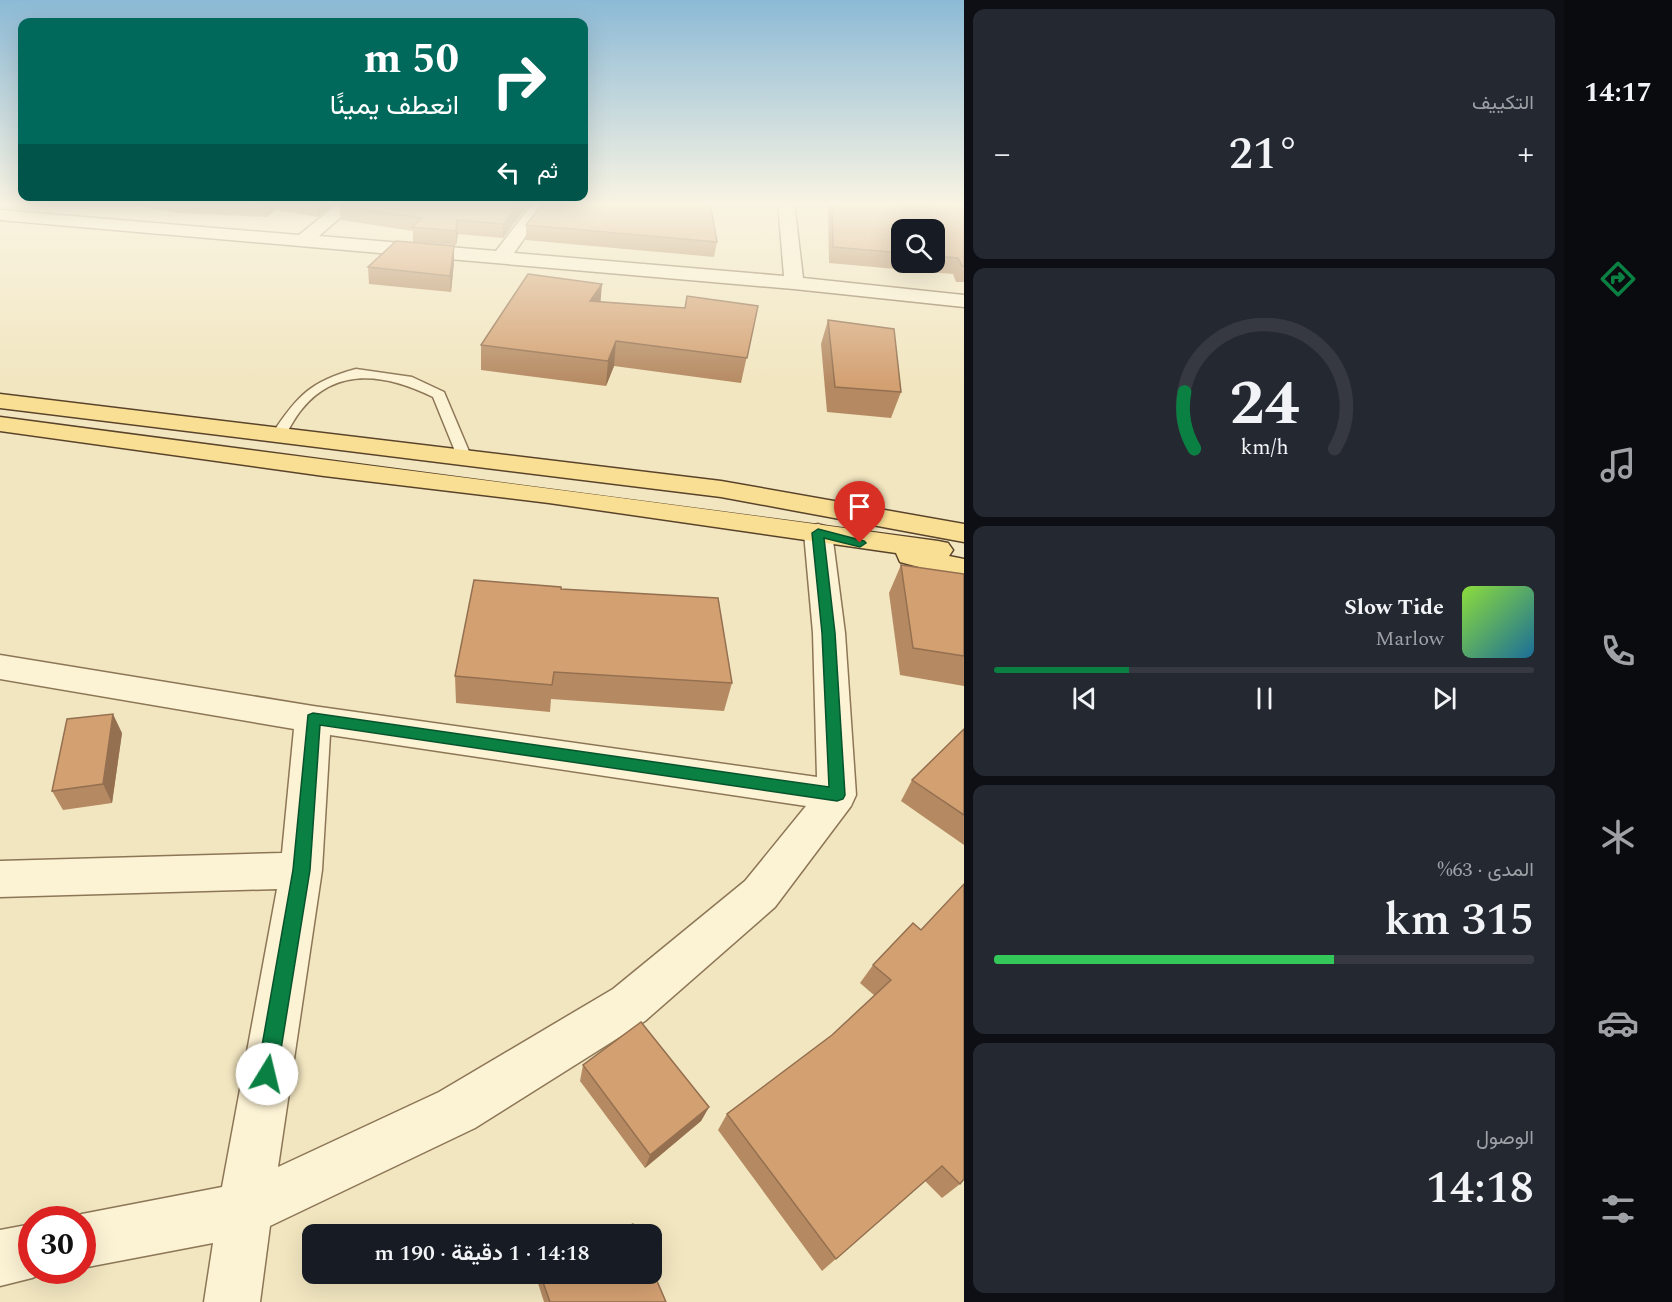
<!DOCTYPE html>
<html lang="ar">
<head>
<meta charset="utf-8">
<style>
  body { margin:0; font-family:Spectral,Vazirmatn,serif; background:#242831; color:#f1f3f6; direction:rtl; height:100vh; display:flex; flex-direction:column; font-size:22px; white-space:nowrap }
  * { box-sizing:border-box; margin:0 }
  p { font-size:20px; color:#9ea1a6 }
  .icon { flex:none; width:33px; height:33px; fill:none; stroke:currentColor; stroke-width:2; stroke-linecap:round; stroke-linejoin:round }
  .map { position:relative; flex:1; overflow:hidden; direction:ltr }
  .details { display:flex; flex-direction:column; gap:9px; padding:9px; background:#0d0f14; width:600px }
  .details>* { flex:none }
  .top-card { position:absolute; left:18px; top:18px; width:570px; height:183px; border-radius:12px; box-shadow:0 6px 24px #0002; direction:rtl; background:#00695c; color:#fff; overflow:hidden }
  .buttons { position:absolute; left:891px; top:219px; display:grid; gap:12px }
  .buttons a { display:grid; place-items:center; width:54px; height:54px; border-radius:12px; background:#171b24; box-shadow:0 6px 24px #0002; font-size:30px }
  .speed { position:absolute; left:18px; top:1206px; display:flex; gap:12px; font-size:30px; font-weight:700; text-align:center }
  .speed>* { display:grid; place-content:center; width:78px; height:78px; border-radius:50%; background:#171b24; box-shadow:0 6px 24px #0002; line-height:1 }
  .speed .limit { border:9px solid #d22; background:#fff; color:#111 }
  .pin { position:absolute; display:grid; place-items:center; width:51px; height:51px; color:#fff; margin:-62px -26px; border-radius:50% 50% 50% 0; rotate:-45deg; box-shadow:0 0 6px #0007 }
  .pin .icon { rotate:45deg }
  .me { position:absolute; width:66px; margin:-33px; rotate:9deg; stroke-linejoin:round; filter:drop-shadow(0 0 4px #0008) }
  .turn { display:flex; align-items:center; gap:21px; height:126px; padding:0 30px; font-size:27px }
  .turn .icon { width:78px; height:78px; stroke-width:2.5 }
  .turn b { display:block; font-size:42px; line-height:51px }
  .then { display:flex; align-items:center; height:57px; padding:0 30px; background:#0003; gap:12px; font-size:22px }
  .big { font-size:45px; font-weight:600; line-height:1.1 }
  .details .widget { flex:1; display:flex; flex-direction:column; justify-content:center; gap:9px; min-width:0; padding:0 21px; border-radius:12px; background:#242831 }
  .details .dial { align-items:center; gap:0 }
  .dial svg { height:156px; overflow:visible; fill:none; stroke:#363941; stroke-width:7; stroke-linecap:round; text-anchor:middle }
  .dial text { fill:#f1f3f6; stroke:none }
  .song { display:flex; align-items:center; gap:18px }
  .cover { width:72px; height:72px; border-radius:9px; background:linear-gradient(135deg,hsl(90 70% 55%),hsl(200 70% 35%)) }
  .played { height:6px; border-radius:3px; background:linear-gradient(90deg,#0b8043 25%,#363941 25%) }
  .keys { display:flex; justify-content:space-around; direction:ltr }
  .heat { display:flex; justify-content:space-between; align-items:center; font-size:33px; direction:ltr }
  .charge { height:9px; border-radius:4px; background:linear-gradient(90deg,#34c759 63%,#363941 0) }
  .trip { position:absolute; left:302px; top:1224px; width:360px; height:60px; border-radius:12px; background:#171b24; box-shadow:0 6px 24px #0002; font-weight:600; line-height:60px; text-align:center; direction:rtl }
  main { display:flex; flex:1; min-height:0 }
  .menu { display:flex; flex-direction:column; width:108px; justify-content:space-around; align-items:center; background:#090b0e; color:#9ea1a6 }
  .menu .icon { width:42px; height:42px }
  .menu .active { color:#0b8043 }
  .menu b { font-size:27px; color:#f1f3f6 }
  .map>svg:first-child { display:block }
</style>
</head>
<body>
<main>
<nav class="menu">
<b>14:17</b>
<svg class="icon active" aria-label="directions" viewBox="0 0 24 24"><path d="M12 3l9 9-9 9-9-9zM9 14v-3h6M13 9l2 2-2 2"/></svg>
<svg class="icon" aria-label="music" viewBox="0 0 24 24"><path d="M9 18V5l10-2v13"/><circle cx="6" cy="18" r="3"/><circle cx="16" cy="16" r="3"/></svg>
<svg class="icon" aria-label="phone" viewBox="0 0 24 24"><path d="M5 4h4l2 5-3 2q2 4 5 5l2-3 5 2v4C11 20 4 13 5 4z"/></svg>
<svg class="icon" aria-label="climate" viewBox="0 0 24 24"><path d="M12 3v18M4 7l16 10M4 17L20 7"/></svg>
<svg class="icon" aria-label="car" viewBox="0 0 24 24"><path d="M5 17H2v-5l4-1 3-4h7l3 4 3 1v5h-3M9 17h6M6 11h13"/><circle cx="7" cy="17" r="2"/><circle cx="17" cy="17" r="2"/></svg>
<svg class="icon" aria-label="filters" viewBox="0 0 24 24"><path d="M4 7h16M4 17h16"/><circle cx="9" cy="7" r="2"/><circle cx="15" cy="17" r="2"/></svg>
</nav>
<section class="details">
<div class="widget"><p>التكييف</p>
<div class="heat"><a>−</a><b class="big">21°</b><a>+</a></div>
</div>
<div class="widget dial"><svg viewBox="0 0 100 80">
<path d="M14 69A42 42 0 1 1 86 69"/>
<path d="M14 69A42 42 0 0 1 9 40" stroke="#0b8043"/>
<text x="50" y="56" font-size="32" font-weight="700">24</text>
<text x="50" y="72" font-size="11">km/h</text>
</svg></div>
<div class="widget">
<div class="song"><i class="cover"></i><div><b>Slow Tide</b><p>Marlow</p></div></div>
<div class="played"></div>
<div class="keys"><svg class="icon" aria-label="previous" viewBox="0 0 24 24"><path d="M18 5L8 12l10 7zM5 5v14"/></svg><svg class="icon" aria-label="pause" viewBox="0 0 24 24"><path d="M8 5v14M16 5v14"/></svg><svg class="icon" aria-label="next" viewBox="0 0 24 24"><path d="M6 5l10 7-10 7zM19 5v14"/></svg></div>
</div>
<div class="widget"><p>المدى · 63%</p><b class="big">315 km</b><div class="charge"></div></div>
<div class="widget"><p>الوصول</p><b class="big">14:18</b></div>
</section>
<div class="map">
<svg width="964" height="1302" viewBox="0 0 964 1302">
  <rect width="100%" height="100%" fill="#f2e6c0"/>
  <g fill="none" stroke-linecap="round" stroke-linejoin="round">
    <defs>
      <path id="service" d="M356,369L412,377L444,392L471,456L469,459H459L457,456L433,397C388,375 338,365 302,409C295,417 290,428 284,437H274L272,434C297,396 311,381 356,369Z"/>
      <g id="minor">
        <polygon points="340,202 358,202 319,236 496,251 534,202 550,202 514,253 784,276 778,202 794,202 803,278 964,295 964,307 794,289 0,220 0,210 299,235"/>
        <path d="M818,524L828,527L832,533L845,633L856,795L851,806L775,907L645,1021L475,1128L270,1226L260,1302H204L213,1243L82,1268V1220H68L82,1214L222,1187L277,889L0,897V861L282,853L294,729L0,679V655L313,706L817,777L813,633L804,533L808,527ZM330,735L806,806L745,881L613,989L439,1092L278,1167L322,870Z"/>
        <polygon points="32,1224 32,1270 51,1270 32,1278 0,1286 0,1230"/>
      </g>
      <g id="primary">
        <polygon points="0,394 721,481 964,524 964,542 721,497 0,408"/>
        <path d="M0,417C313,459 626,497 938,541L948,543L953,550L949,556L964,559V579L900,562L896,553L549,503L324,476L0,431Z"/>
      </g>
    </defs>
    <use href="#service" stroke="#8c7656" stroke-width="3"/>
    <use href="#minor" stroke="#8c7656" stroke-width="3"/>
    <use href="#primary" stroke="#5a432b" stroke-width="3"/>
    <use href="#service" fill="#fcf2d4" fill-rule="evenodd"/>
    <use href="#minor" fill="#fcf2d4" fill-rule="evenodd"/>
    <use href="#primary" fill="#f9df94" fill-rule="evenodd"/>
  </g>
  <g fill="#b58a62" fill-rule="evenodd">
    <polygon points="117,202 337,202 318,217 276,210 266,217 179,213"/>
    <polygon points="344,202 531,202 503,238 458,234 456,245 413,242 413,231 341,220 339,206"/>
    <path d="M820,202H964V282H956L953,274L829,263L828,206L821,205ZM902,230H934V262H902Z"/>
    <polygon points="526,225 717,242 714,257 526,240"/>
    <polygon points="454,262 451,292 369,284 368,267"/>
    <polygon points="601,302 685,308 758,306 741,383 614,366 606,386 481,370 481,345"/>
    <polygon points="828,320 901,392 891,418 827,412 821,344"/>
    <polygon points="901,565 964,574 964,686 900,675 889,593"/>
    <polygon points="561,589 732,683 724,711 551,699 550,712 456,703 455,676"/>
    <polygon points="964,729 964,845 901,801 912,780"/>
    <polygon points="122,733 112,803 63,810 52,791"/>
    <polygon points="913,923 960,1184 942,1198 925,1181 822,1271 718,1130 727,1114 832,1035 875,996 860,983 873,965"/>
    <polygon points="583,1065 709,1107 701,1121 645,1168 580,1081"/>
    <polygon points="536,1274 540,1274 666,1302 544,1302 536,1277"/>
  </g>
  <g fill="#947050">
    <polygon points="265,202 275,202 276,210 266,217 264,203"/>
    <polygon points="316,202 337,202 318,217"/>
    <polygon points="521,202 531,202 503,238 503,224"/>
    <polygon points="457,220 458,234 456,245 456,231"/>
    <polygon points="454,246 454,262 451,292 450,276"/>
    <polygon points="602,284 600,308 590,301"/>
    <polygon points="616,341 614,366 606,386 608,361"/>
    <polygon points="113,714 122,733 112,803 103,784"/>
    <polygon points="709,1107 701,1121 645,1168 650,1155"/>
  </g>
  <g fill="#d3a072" stroke="#947050" stroke-width="1.5">
    <polygon points="242,202 265,202 264,203"/>
    <polygon points="344,202 521,202 503,224 457,220 456,231 412,227 422,218 339,206"/>
    <polygon points="544,202 710,202 717,242 526,225"/>
    <polygon points="832,202 964,202 964,266 962,266 958,258 934,256 934,230 902,230 902,253 833,247"/>
    <polygon points="396,241 454,246 450,276 368,267"/>
    <polygon points="528,274 602,284 590,301 685,308 687,296 758,306 747,358 616,341 608,361 481,345"/>
    <polygon points="828,320 894,329 901,392 835,387"/>
    <polygon points="901,565 964,574 964,656 913,648"/>
    <polygon points="474,580 561,587 561,589 718,598 732,683 554,672 552,685 455,676"/>
    <polygon points="113,714 103,784 52,791 67,719"/>
    <polygon points="964,729 964,815 912,780"/>
    <polygon points="964,884 964,1179 960,1184 942,1166 836,1259 727,1114 832,1035 891,980 873,965 913,923 921,930"/>
    <polygon points="641,1022 709,1107 650,1155 583,1065"/>
    <polygon points="633,1224 637,1234 610,1234"/>
    <polygon points="651,1267 666,1302 550,1302 540,1274 651,1274"/>
  </g>
  <linearGradient id="sky" x2="0" y2="1"><stop stop-color="#8cbad6"/><stop offset="0.53" stop-color="#f9f4e3"/><stop offset="1" stop-color="#f9f4e3" stop-opacity="0"/></linearGradient>
  <rect width="964" height="384" fill="url(#sky)"/>
  <polygon fill="#0b8043" stroke="#07532c" stroke-width="1.5" points="818,529 864,541 866,543 860,547 824,538 835,633 845,795 843,799 837,801 320,725 310,870 277,1074 275,1081 267,1084 260,1081 257,1074 293,870 308,715 313,713 829,787 822,633 812,533"/>
</svg>
<div class="buttons">
<a><svg class="icon" aria-label="search" viewBox="0 0 24 24"><circle cx="10" cy="10" r="6"/><path d="M15 15l6 6"/></svg></a>
</div>
<div class="speed"><div class="limit">30</div></div>
<div class="pin" style="left:860px;top:543px;background:#d93025"><svg class="icon" aria-label="arrive" viewBox="0 0 24 24"><path d="M6 21V4h12l-3 4 3 4H6"/></svg></div>
<svg class="me" style="left:267px;top:1074px" viewBox="-20 -20 40 40"><circle r="19" fill="#fff"/><path d="M0-13L10 11 0 6-10 11z" fill="#0b8043"/></svg>
<div class="trip">14:18 · 1 دقيقة · 190 m</div>
<div class="top-card">
<div class="turn"><svg class="icon" aria-label="right" viewBox="0 0 24 24"><path d="M7 20v-9h11M14 6l5 5-5 5"/></svg><div><b>50 m</b>انعطف يمينًا</div></div>
<div class="then">ثم<svg class="icon" aria-label="left" viewBox="0 0 24 24"><path d="M17 20v-9H6M10 6l-5 5 5 5"/></svg></div>
</div>
</div>
</main>
</body>
</html>
